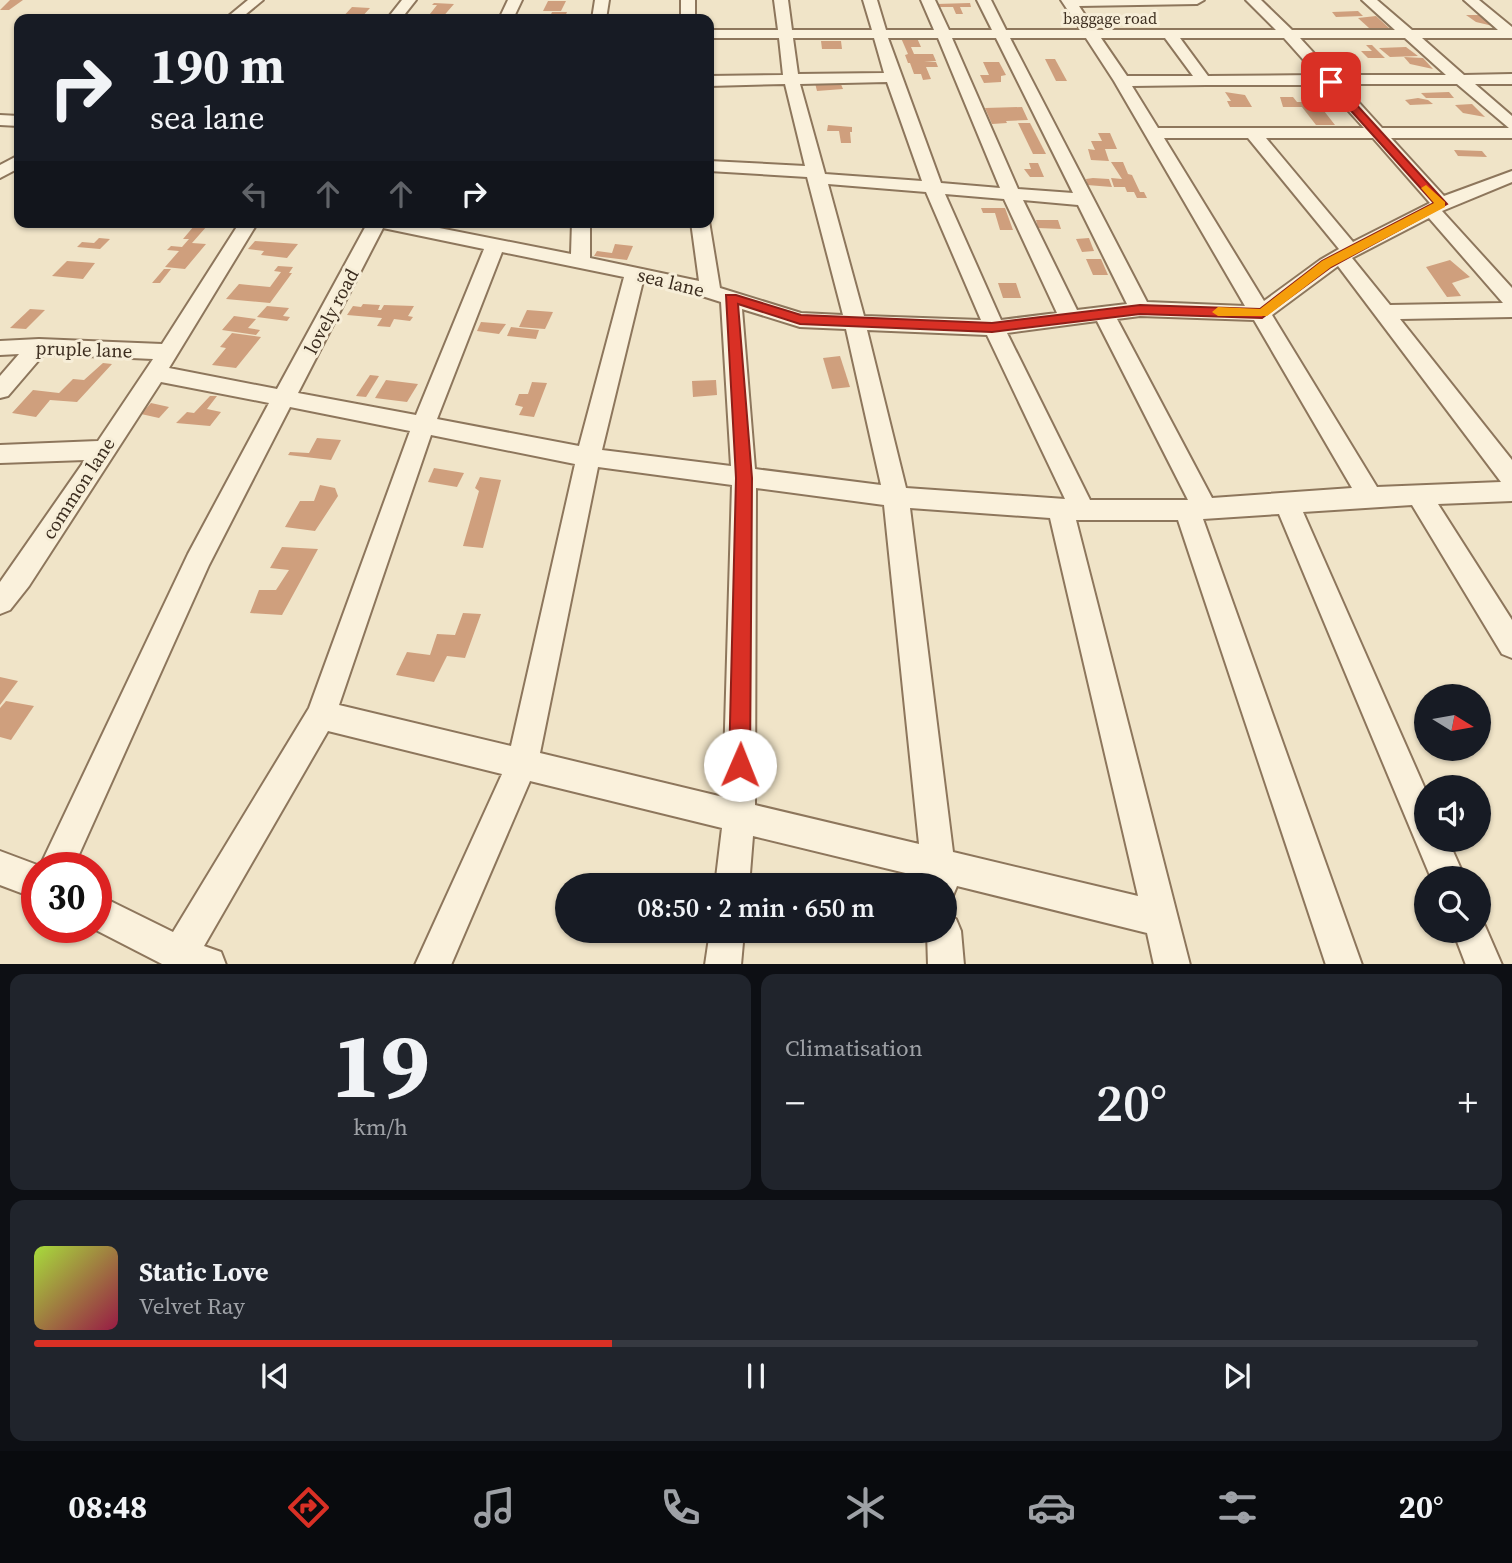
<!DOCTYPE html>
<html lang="fr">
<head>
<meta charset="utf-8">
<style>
  body { margin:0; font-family:"Source Serif 4",serif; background:#20242c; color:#f1f3f6; height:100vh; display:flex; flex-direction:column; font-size:26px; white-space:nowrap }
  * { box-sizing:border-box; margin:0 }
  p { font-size:23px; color:#9ea1a6 }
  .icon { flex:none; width:38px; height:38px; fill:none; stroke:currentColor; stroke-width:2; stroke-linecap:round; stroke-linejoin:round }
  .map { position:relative; height:964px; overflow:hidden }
  .details { display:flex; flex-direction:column; gap:10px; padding:10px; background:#0d0f14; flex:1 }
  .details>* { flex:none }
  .top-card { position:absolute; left:14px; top:14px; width:700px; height:214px; border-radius:14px; box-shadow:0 2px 5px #0004; background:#171b24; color:#f1f3f6; overflow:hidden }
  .needle { width:46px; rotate:101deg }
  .tools { position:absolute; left:1414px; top:684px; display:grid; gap:14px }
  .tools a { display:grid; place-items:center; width:77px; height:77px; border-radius:50%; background:#171b24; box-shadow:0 2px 5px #0004; font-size:35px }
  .speed { position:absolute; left:21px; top:852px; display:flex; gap:14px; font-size:35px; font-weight:700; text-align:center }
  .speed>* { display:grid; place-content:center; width:91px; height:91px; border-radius:50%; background:#171b24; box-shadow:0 2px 5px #0004; line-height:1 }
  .speed .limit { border:10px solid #d22; background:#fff; color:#111 }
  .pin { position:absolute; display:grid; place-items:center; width:60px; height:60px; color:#fff; margin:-30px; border-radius:14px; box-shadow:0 4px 10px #0006 }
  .me { position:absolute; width:77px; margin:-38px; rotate:1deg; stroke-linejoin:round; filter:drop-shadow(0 0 5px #0008) }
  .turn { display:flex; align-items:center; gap:24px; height:147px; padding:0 21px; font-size:32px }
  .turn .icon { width:91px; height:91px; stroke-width:2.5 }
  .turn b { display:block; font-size:49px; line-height:60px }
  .lanes { display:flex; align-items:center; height:66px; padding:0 21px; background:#0003; justify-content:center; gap:35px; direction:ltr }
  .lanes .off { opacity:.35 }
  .big { font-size:52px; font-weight:600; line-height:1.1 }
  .details .tile { flex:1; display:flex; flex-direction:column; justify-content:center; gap:10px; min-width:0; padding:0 24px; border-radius:14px; background:#20242c }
  .details .dial { align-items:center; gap:0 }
  .dial b { font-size:91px; line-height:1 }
  .song { display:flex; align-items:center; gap:21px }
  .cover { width:84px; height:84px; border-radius:10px; background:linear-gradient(135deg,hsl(80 70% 55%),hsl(340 70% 35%)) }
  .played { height:7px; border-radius:4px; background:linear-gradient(90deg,#d93025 40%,#363941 40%) }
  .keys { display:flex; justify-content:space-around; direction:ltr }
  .heat { display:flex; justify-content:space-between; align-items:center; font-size:38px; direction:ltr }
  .details .tiles { flex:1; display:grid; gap:10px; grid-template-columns:1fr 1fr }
  .tile:last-child { grid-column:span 2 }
  .trip { position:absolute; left:555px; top:873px; width:402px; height:70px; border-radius:35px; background:#171b24; box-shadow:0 2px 5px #0004; font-weight:600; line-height:70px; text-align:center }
  .tab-bar { display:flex; height:112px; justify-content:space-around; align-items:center; background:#090b0e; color:#9ea1a6 }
  .tab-bar .icon { width:49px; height:49px }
  .tab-bar .selected { color:#d93025 }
  .tab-bar b { font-size:32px; color:#f1f3f6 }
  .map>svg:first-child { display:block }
</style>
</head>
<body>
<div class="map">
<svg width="1512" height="965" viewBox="0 0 1512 965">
  <rect width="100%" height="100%" fill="#f0e4c8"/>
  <g fill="#cf9f7d">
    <polygon points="10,0 23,0 9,10 0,10"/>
    <polygon points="548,1 566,1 561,11 543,11"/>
    <polygon points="434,3 454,4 441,19 426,19 437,5 432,5"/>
    <polygon points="970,3 971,7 960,7 963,14 956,14 953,7 937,7 936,4"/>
    <polygon points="352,7 370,8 360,19 341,19"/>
    <polygon points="1358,11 1363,16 1336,17 1332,12"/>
    <polygon points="552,12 567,12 564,19 549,19"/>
    <polygon points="1466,15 1481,15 1497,27 1476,22"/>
    <polygon points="1376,16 1389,28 1369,28 1358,18"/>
    <polygon points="901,38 917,38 921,47 911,47 914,54 933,54 936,61 924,61 936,62 938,67 926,67 931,79 923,80 921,74 914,74 910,63 908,63 905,55 908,54"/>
    <polygon points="821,41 841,41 842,49 822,49"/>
    <polygon points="1366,45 1372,45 1385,58 1368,58 1361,51 1372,51"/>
    <polygon points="1406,47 1418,56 1390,57 1379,48"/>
    <polygon points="1404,57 1423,58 1433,69 1410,64"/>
    <polygon points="1045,59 1055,59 1067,81 1056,81"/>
    <polygon points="983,62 999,62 1006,75 1001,76 1001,82 984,83 980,75 989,75"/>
    <polygon points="840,82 843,89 817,91 815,83"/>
    <polygon points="1225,92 1245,95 1252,107 1230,107 1227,101 1231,101"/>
    <polygon points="1449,92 1454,98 1426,98 1421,93"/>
    <polygon points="1280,97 1293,97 1297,102 1317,102 1335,125 1316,125 1302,107 1283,107"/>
    <polygon points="1418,98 1428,100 1433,104 1410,105 1405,100"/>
    <polygon points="1472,104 1485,117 1463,113 1455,105"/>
    <polygon points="1022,107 1028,120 1006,121 1007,123 992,124 985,108"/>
    <polygon points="1018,123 1030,123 1046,154 1033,154"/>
    <polygon points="828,125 852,127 852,132 850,132 851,143 841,143 839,131 827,131"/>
    <polygon points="1098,133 1110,133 1117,149 1105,149 1109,161 1091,160 1088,149 1095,150 1091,141 1102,141"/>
    <polygon points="1454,150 1482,151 1487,157 1458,156"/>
    <polygon points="1111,162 1123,162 1128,174 1132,175 1140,192 1144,192 1147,198 1137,198 1134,192 1127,192 1125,187 1114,187 1111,178 1122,179"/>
    <polygon points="1029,163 1038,163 1044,177 1030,177 1024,169 1031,169"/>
    <polygon points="1093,178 1109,179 1112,187 1087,185 1086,179"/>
    <polygon points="981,208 1005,208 1013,230 1000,230 995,213 983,213"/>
    <polygon points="1036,220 1058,220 1061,229 1038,228"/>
    <polygon points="194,226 207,226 192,243 206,244 185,269 165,267 179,251 167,250 171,246 182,247 189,239 183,239"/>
    <polygon points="99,238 110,239 100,249 77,247 82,242 94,243"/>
    <polygon points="1089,238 1094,251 1082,252 1076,239"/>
    <polygon points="255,241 298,244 287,258 261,255 264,251 248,249"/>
    <polygon points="615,244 633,246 627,260 594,256 597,251 612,253"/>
    <polygon points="1086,259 1101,259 1108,275 1093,275"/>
    <polygon points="1450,260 1470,277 1452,283 1461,296 1447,297 1426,267"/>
    <polygon points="67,261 95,263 83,279 52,276"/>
    <polygon points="278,266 293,267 289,273 292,273 270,303 226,299 239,284 270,287 281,272 274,271"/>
    <polygon points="164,269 171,269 160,283 152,283"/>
    <polygon points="998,283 1016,283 1021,298 1003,298"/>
    <polygon points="363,304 380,305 378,310 381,310 384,305 414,306 408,316 413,317 410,321 394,319 390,327 377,326 382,318 347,315 353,306 361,307"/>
    <polygon points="267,306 289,308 283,316 290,317 287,321 257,317"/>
    <polygon points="30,309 45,310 26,329 10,328"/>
    <polygon points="527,310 553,312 545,329 519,327"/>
    <polygon points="234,316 256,319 248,328 260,330 256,335 222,330"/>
    <polygon points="481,322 506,324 499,334 477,331"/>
    <polygon points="511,327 519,328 539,330 536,339 507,336"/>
    <polygon points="232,333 261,337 236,368 212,365 226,348 220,347"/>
    <polygon points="840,356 850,387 832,389 823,358"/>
    <polygon points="103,363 112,364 77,402 50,400 36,417 12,413 33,390 59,393 73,379 84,380"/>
    <polygon points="370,375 379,376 366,397 356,396"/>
    <polygon points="386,380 418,384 407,402 375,398"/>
    <polygon points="716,380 717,395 693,397 692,381"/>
    <polygon points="532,382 547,383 534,417 519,415 523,407 515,405 519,394 528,394"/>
    <polygon points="210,396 217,396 207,409 221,412 210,426 176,423 187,412 194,413"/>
    <polygon points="151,403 169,407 159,418 141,414"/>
    <polygon points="317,438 341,440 331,460 288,455 290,452 309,453"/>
    <polygon points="434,468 464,473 457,487 428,482"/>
    <polygon points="480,477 501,480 483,548 463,546 479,491 475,488"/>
    <polygon points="320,485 335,488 338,496 315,531 285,527 300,501 314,501"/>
    <polygon points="282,547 318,549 282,615 250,613 259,590 276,590 289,570 270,568"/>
    <polygon points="463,613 481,614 465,658 447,656 434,682 396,675 407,652 430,655 437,634 455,635"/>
    <polygon points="0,677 18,681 0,705"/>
    <polygon points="6,701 34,706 11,740 0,737 0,708"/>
  </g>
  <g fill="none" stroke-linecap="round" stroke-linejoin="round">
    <defs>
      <g id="minor">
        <polygon points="248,0 263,0 240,19 225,19"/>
        <polygon points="402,0 416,0 401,19 387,19"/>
        <polygon points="508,0 522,0 513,19 499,19"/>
        <polygon points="595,0 609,0 606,19 592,19"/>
        <rect x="681" y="0" width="14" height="19"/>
        <path d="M774,0H788L792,30H872L863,0H877L886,30H934L921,0H935L949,30H992L977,0H991L1006,30H1081L1061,0H1204L1197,4L1079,6L1095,30H1276L1246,0H1261L1292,30H1395L1362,0H1377L1412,30H1498L1464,0H1479L1512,27V38H1422L1464,75L1512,74V84H1475L1512,116V138H1391L1444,196L1512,171V182L1442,211L1512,288V317L1400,319L1512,460V501L1438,504L1512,620V658L1502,654L1412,505L1303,512L1426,791V840H1448L1465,878H1431L1279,514L1203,519L1362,965H1326L1178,520H1076L1190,965H1154L1147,933L957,886L952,898L945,901V886H923L922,877L753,836L749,886H715L722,828L530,781L451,965H415L502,774L328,731L204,946L221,952L226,965H164L92,928H96V894L173,932L309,708L410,431L290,407L209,565L73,868H37V899L0,885V851L40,866L188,554L269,403L161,382L29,586L10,610L0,614V582L85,460L0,463V445L98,441L153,359L44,354L8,396L0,398V376L19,354L0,355V341L39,339L162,344L240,222H258L169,368L277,389L368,222H409L571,254L572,222H590V258L699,281L691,222L709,221L720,288L801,313L843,315L807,177L709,171V161L805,166L785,84L709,86V76L783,75L779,38H709V30H778ZM793,38H874L884,73L798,74ZM888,38H938L1000,188L941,183ZM952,38H996L1073,193L1018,189ZM1010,38H1086L1114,81L1245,306L1147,302ZM1101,38H1165L1193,76H1127ZM1180,38H1284L1317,75L1208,76ZM1300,38H1405L1446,75H1334ZM887,82L922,181L825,174L800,84ZM1342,84H1457L1509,128H1382ZM1206,85H1325L1364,128H1158L1132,86ZM1164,138H1248L1339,249L1320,260L1264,301ZM1266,138H1373L1430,203L1353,242ZM828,184L926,192L981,320L864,316ZM945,194L1004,199L1057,313L1001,320ZM1023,200L1078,205L1127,304L1077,310ZM1429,218L1503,303L1390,305L1352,258ZM383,228L484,249L416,415L298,393ZM502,252L624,277L579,446L437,419ZM1338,266L1501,482L1377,487L1272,315ZM643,281L677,288L721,302L731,466L602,450ZM742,309L800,327L846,329L881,485L755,469ZM1140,316L1254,320L1352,488L1212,498L1117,319ZM1097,321L1188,500H1090L1007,333ZM867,330L987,335L1065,499L906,488ZM431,435L575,464L511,746L339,705ZM598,467L732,485L723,797L540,753ZM756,488L884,505L919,844L755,805ZM910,508L1050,518L1138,896L953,852Z"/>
        <polygon points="0,115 19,116 19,126 0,125"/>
        <polygon points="19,155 19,168 0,178 0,165"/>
        <polygon points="945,914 956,919 961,931 964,965 928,965 927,931 945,931"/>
        <polygon points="1479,917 1482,919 1502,965 1466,965 1453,931 1479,931"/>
        <polygon points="710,931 744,931 741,965 705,965"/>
      </g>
    </defs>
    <use href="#minor" stroke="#8d765c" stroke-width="4"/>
    <use href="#minor" fill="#faf1dc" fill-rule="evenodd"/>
  </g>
  <polygon fill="#d93025" stroke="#8d1f18" stroke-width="2" points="1327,80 1334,80 1447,204 1331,267 1262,318 1140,314 992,332 800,324 738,304 752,478 750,765 747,772 740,775 732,772 729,765 736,478 726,295 736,295 801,315 992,323 1140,305 1260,309 1322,261 1434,203 1327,84"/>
  <polygon fill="#f59e0b" points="1426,185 1445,202 1445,207 1331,267 1267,316 1218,316 1212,312 1218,307 1260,309 1322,261 1434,203 1421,188"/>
  <g text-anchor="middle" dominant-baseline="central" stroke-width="6" stroke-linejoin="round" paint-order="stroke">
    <g font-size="16" fill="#3d2e20" stroke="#f7eed8">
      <text x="1110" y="18">baggage road</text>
    </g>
    <g font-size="19" fill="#3d2e20" stroke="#f7eed8">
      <text transform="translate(671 282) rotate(14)">sea lane</text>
      <text transform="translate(331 311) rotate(-62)">lovely road</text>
      <text transform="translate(84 349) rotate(2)">pruple lane</text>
      <text transform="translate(78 488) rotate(-57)">common lane</text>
    </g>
  </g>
</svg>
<div class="tools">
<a><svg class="needle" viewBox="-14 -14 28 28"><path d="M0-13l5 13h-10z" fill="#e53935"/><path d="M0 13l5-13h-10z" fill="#9ea1a6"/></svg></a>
<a><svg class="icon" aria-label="sound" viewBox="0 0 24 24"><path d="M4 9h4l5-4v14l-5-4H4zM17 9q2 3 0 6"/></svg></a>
<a><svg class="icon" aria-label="search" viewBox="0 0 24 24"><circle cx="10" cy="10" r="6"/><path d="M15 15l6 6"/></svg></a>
</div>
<div class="speed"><div class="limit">30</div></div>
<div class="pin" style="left:1331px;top:82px;background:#d93025"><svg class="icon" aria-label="arrive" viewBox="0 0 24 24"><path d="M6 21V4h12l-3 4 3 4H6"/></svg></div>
<svg class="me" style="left:740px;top:765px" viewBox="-20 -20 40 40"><circle r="19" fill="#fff"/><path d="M0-13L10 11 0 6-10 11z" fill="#d93025"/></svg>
<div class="trip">08:50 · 2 min · 650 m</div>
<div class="top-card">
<div class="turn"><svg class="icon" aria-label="right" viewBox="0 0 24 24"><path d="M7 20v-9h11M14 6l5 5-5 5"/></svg><div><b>190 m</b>sea lane</div></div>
<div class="lanes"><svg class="icon off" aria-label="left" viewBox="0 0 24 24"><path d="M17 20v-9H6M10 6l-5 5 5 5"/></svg><svg class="icon off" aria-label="ahead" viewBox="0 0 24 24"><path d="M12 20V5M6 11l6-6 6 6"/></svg><svg class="icon off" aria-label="ahead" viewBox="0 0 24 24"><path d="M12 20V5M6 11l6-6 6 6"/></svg><svg class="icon" aria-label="right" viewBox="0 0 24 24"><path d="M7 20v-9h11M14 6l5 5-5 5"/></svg></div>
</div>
</div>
<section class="details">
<div class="tiles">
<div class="tile dial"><b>19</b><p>km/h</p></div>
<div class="tile"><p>Climatisation</p>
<div class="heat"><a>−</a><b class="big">20°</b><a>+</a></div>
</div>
<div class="tile">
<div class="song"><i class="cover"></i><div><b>Static Love</b><p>Velvet Ray</p></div></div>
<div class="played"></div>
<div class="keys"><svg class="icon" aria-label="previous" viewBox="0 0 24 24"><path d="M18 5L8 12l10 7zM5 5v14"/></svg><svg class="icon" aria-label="pause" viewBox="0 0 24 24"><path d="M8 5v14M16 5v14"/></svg><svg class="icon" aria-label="next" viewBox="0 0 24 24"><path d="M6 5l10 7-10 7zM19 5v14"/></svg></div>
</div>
</div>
</section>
<nav class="tab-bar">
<b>08:48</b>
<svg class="icon selected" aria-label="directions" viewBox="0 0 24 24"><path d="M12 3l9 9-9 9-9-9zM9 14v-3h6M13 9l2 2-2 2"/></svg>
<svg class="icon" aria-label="music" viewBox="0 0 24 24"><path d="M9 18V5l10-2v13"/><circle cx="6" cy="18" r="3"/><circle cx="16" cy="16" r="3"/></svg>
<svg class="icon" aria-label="phone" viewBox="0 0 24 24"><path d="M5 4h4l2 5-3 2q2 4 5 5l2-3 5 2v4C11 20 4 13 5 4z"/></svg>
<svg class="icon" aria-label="climate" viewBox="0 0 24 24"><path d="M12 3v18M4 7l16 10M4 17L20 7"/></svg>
<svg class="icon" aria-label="car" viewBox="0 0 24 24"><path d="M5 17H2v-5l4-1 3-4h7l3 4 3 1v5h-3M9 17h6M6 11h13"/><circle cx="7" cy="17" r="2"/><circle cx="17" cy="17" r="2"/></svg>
<svg class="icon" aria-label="filters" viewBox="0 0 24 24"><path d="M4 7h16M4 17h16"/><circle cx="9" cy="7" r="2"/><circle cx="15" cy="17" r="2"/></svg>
<b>20°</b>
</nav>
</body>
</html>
